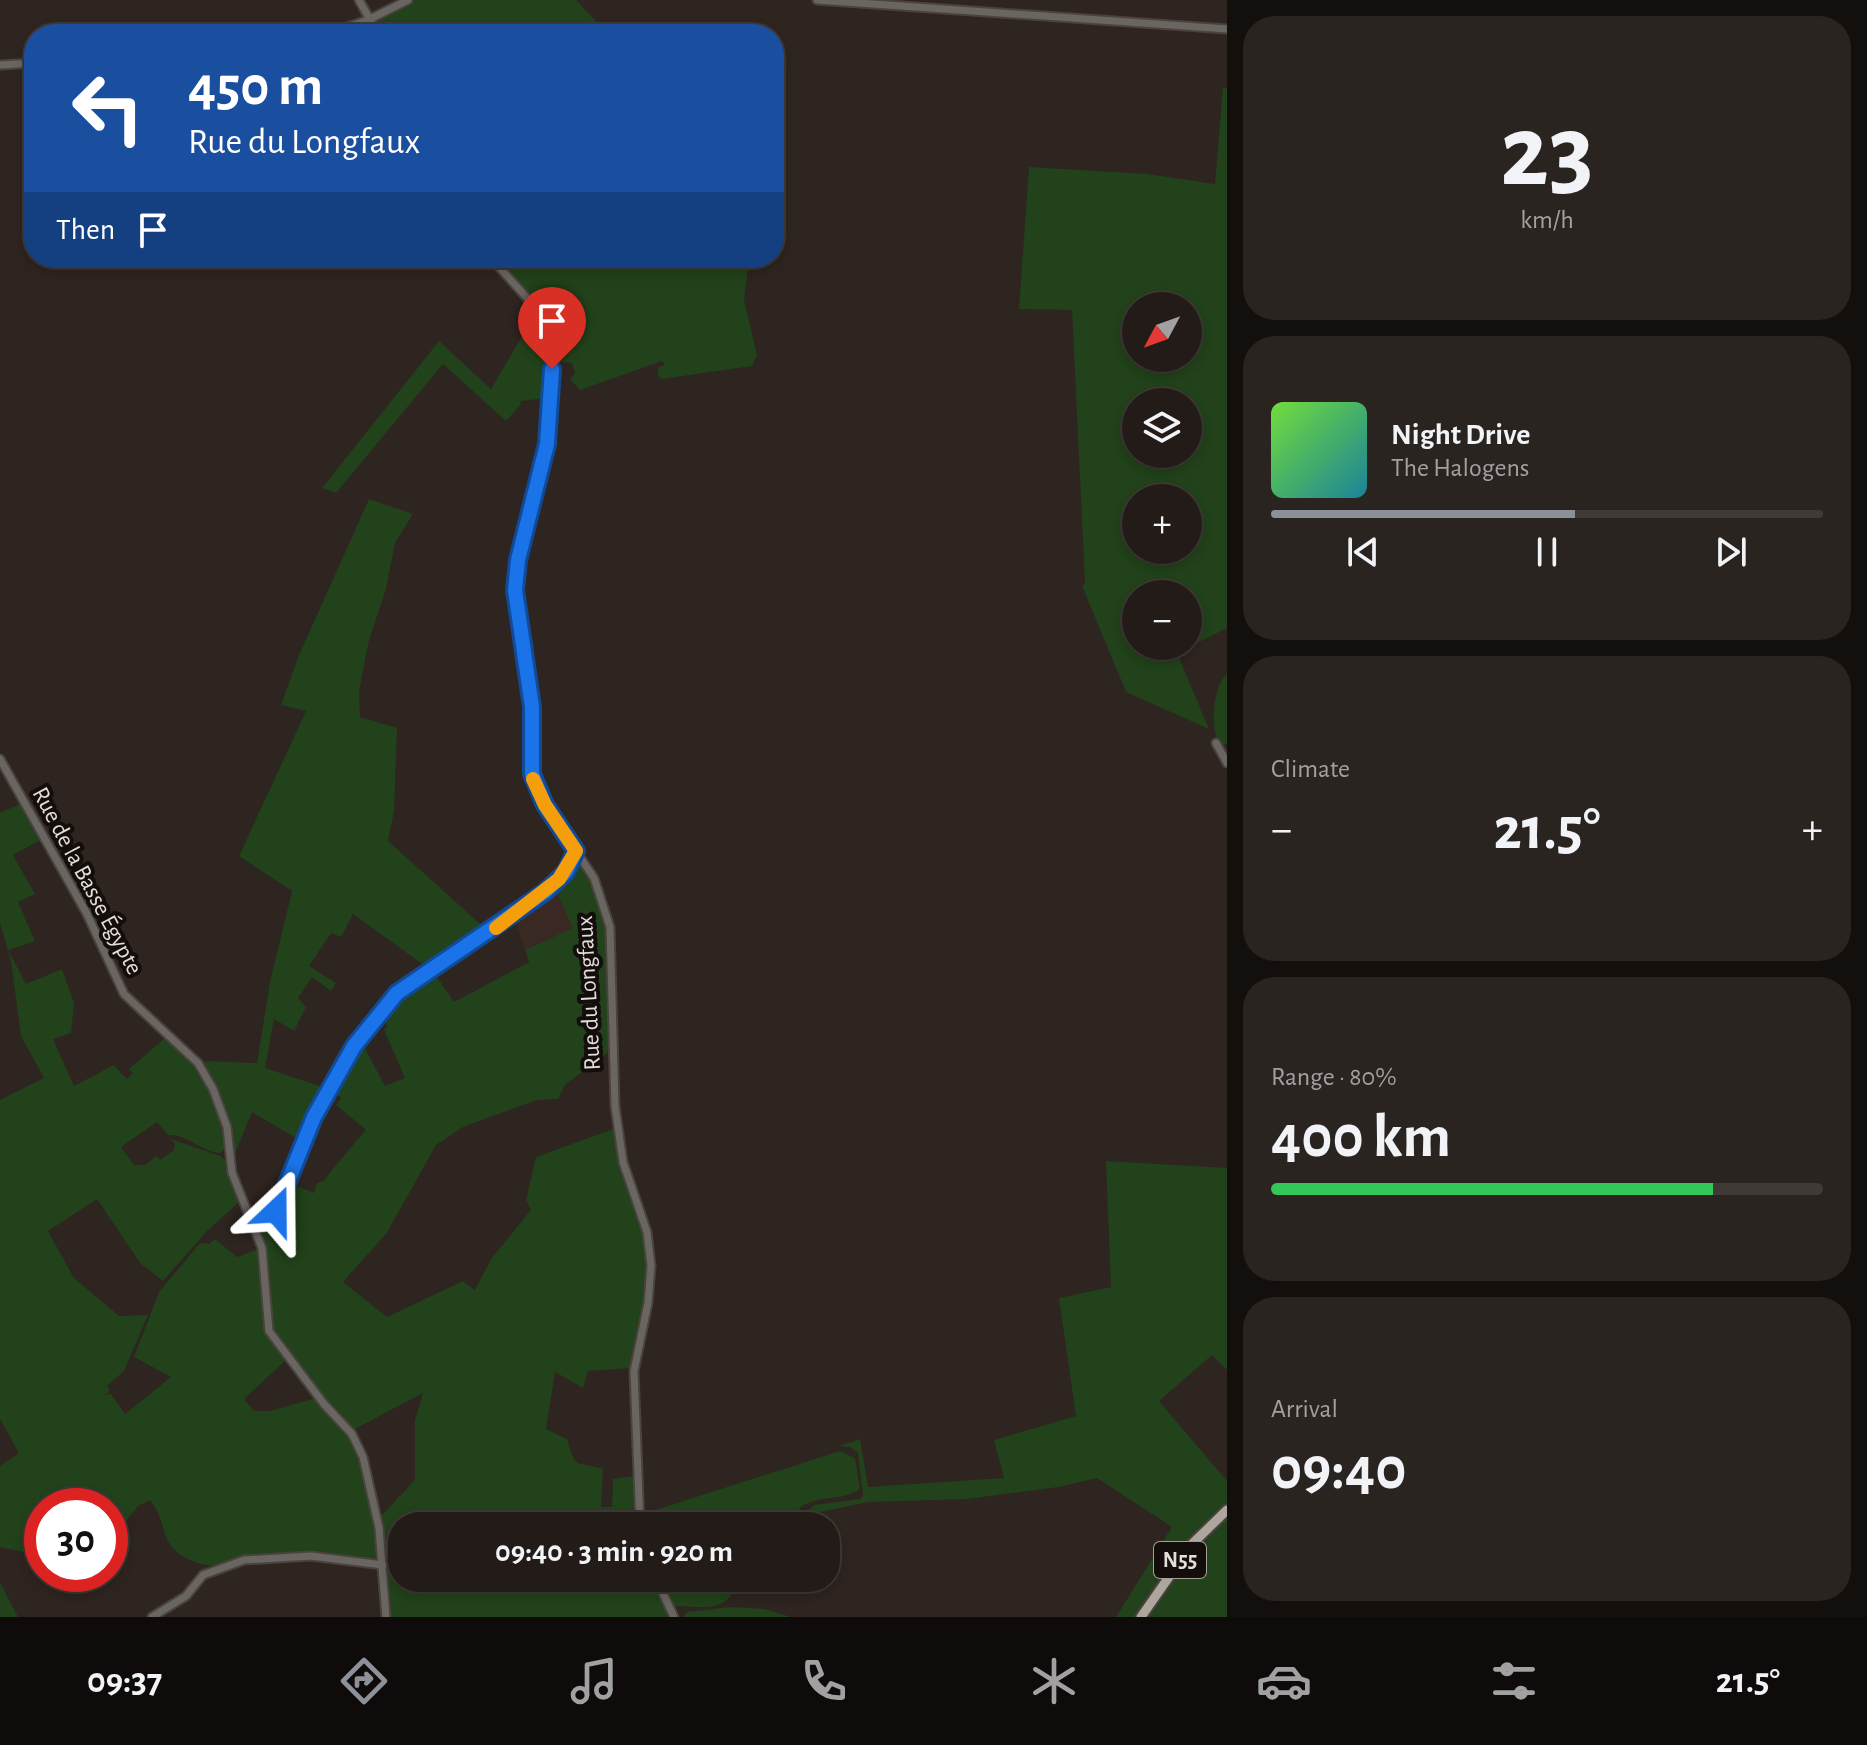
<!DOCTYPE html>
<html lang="en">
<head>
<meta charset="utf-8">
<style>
  body { margin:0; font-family:"Alegreya Sans",sans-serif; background:#2a2421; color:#f1f3f6; height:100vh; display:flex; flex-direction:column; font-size:30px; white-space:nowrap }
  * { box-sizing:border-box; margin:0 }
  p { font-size:26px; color:#a2a1a2 }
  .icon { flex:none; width:44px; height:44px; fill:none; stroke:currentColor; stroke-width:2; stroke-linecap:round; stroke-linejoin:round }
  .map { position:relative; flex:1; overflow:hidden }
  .panel { display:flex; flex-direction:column; gap:16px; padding:16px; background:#130f0d; width:640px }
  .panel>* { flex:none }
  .banner { position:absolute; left:24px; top:24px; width:760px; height:244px; border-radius:32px; box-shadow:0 4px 12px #0003,0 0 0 2px #3f3937; background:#1a4fa0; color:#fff; overflow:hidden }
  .needle { width:52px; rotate:229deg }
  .controls { position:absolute; left:1122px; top:292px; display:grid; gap:16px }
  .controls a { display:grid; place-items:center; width:80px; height:80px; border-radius:50%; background:#221b18; box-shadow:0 4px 12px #0003,0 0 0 2px #3f3937; font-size:40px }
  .speed { position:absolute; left:24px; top:1488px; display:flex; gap:16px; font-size:40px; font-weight:700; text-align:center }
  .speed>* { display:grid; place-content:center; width:104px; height:104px; border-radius:50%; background:#221b18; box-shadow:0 4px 12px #0003,0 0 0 2px #3f3937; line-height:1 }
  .speed .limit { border:12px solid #d22; background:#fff; color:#111 }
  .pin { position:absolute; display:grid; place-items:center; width:68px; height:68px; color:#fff; margin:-82px -34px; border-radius:50% 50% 50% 0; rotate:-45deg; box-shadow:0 0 8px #0007 }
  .pin .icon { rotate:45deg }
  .me { position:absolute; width:88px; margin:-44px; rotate:23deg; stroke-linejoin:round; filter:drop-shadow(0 0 6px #0008) }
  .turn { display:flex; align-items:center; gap:28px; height:168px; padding:0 32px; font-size:36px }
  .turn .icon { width:104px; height:104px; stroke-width:2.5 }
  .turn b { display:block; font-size:56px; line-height:68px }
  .then { display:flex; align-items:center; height:76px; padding:0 32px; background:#0003; gap:16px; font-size:30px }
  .big { font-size:60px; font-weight:700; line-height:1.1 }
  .panel .tile { flex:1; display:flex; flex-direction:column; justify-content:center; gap:12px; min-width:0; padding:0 28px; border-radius:32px; background:#2a2421 }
  .panel .dial { align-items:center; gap:0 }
  .dial b { font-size:104px; line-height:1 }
  .song { display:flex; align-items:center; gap:24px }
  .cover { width:96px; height:96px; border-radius:12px; background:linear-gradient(135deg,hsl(100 70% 55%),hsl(190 70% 35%)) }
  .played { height:8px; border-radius:4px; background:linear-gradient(90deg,#8c9099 55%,#3f3937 55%) }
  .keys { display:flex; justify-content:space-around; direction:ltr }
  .heat { display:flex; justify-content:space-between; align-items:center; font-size:44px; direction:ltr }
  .charge { height:12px; border-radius:6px; background:linear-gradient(90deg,#34c759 80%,#3f3937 0) }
  .trip { position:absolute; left:388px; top:1512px; width:452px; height:80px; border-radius:32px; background:#221b18; box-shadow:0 4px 12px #0003,0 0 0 2px #3f3937; font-weight:700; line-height:80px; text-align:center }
  .tab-bar { display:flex; height:128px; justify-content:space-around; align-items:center; background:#0e0b0a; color:#a2a1a2 }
  .tab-bar .icon { width:56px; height:56px }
  .tab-bar .active { color:#8c9099 }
  .tab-bar b { font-size:36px; color:#f1f3f6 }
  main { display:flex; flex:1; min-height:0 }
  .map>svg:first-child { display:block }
</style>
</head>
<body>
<main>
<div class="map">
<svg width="1227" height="1617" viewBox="0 0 1227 1617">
  <rect width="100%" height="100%" fill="#2e2420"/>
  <polygon fill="#3a2922" points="553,885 574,928 525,950 513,915"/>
  <g fill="#21421a" fill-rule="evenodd">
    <polygon points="415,0 576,0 596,21 582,34 381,34 377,20"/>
    <path d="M1223,87L1227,88V628L1177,653L1209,729L1126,692L1082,586L1085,583L1072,310L1019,309L1029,167L1147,174L1215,184ZM1136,306H1188V358H1136ZM1136,402H1188V454H1136ZM1136,498H1188V550H1136ZM1136,594H1188V646H1136Z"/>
    <polygon points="774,96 784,99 774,149"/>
    <polygon points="493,258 749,258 744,300 757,355 752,366 662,379 658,376 658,367 665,365 662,361 580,390 570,379 575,373 572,363 554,362 552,320"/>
    <polygon points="543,321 547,329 550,398 520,401 521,404 506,421 443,364 336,493 322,488 439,341 491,389 528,326"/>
    <polygon points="369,499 413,514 395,543 386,589 369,640 359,691 360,717 397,728 394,811 388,841 488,931 429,969 353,914 341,937 331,933 309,966 336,983 331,991 312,977 298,998 306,1007 294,1031 274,1019 265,1068 329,1089 301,1141 252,1112 232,1161 228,1120 204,1061 257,1063 270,982 292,891 239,856 306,711 281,705 299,655"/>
    <path d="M1227,674V744L1220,746C1210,729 1212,687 1227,674Z"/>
    <path d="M22,803L42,839L13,855L35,894L18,902L35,941L8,950L26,984L62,969L74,1003L71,1033L53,1039L74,1086L114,1065L127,1079L133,1073L129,1069L165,1038C198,1066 226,1103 225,1149L220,1153C201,1151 186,1134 168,1135L157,1122L121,1147L134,1165H145L157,1156L160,1160L174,1150L175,1144L171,1139L220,1156L226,1160L238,1203L208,1230L163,1281L140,1263L97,1199L48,1231L74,1278L119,1316L148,1315L124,1371L107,1386L110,1391L104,1395L111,1394L125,1414L171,1377L134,1357L159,1292L200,1243L209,1244L215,1239L237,1257L259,1249C264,1293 255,1324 288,1358L244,1399L254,1411H270L316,1398C328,1411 343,1425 352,1440C363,1459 386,1544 374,1561C353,1558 328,1553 306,1555C267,1558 213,1580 178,1553C160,1539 166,1519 150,1500L138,1506L110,1541V1506H42V1556L0,1547V1466L19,1453L0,1419V1100L44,1078L21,1036L11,961L0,923V813Z"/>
    <path d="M574,862L582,864C617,923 609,984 610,1051L565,1085L558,1099L537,1100L463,1127L436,1145L386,1234L343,1282L387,1317L463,1281L475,1290L491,1259L531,1210L526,1200L536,1157L616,1128L648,1253L646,1304L632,1368L588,1371L583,1388L555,1372L546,1429L567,1439C577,1471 574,1460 603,1469L601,1507H612L613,1479L635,1476L638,1526H402V1578H654L672,1617H389L380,1517L415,1480V1420L423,1393L353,1430L325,1401L273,1332L261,1234L275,1216L290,1183L314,1193L317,1183L325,1180C327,1175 361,1135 366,1130L336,1105L341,1098L333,1092L361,1041L385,1086L405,1078L384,1030L387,1026L382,1014L398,995L433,971L454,1002L529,962L525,950L573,928L554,887Z"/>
    <polygon points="1106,1161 1227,1168 1227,1370 1212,1355 1159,1401 1227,1481 1227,1617 1141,1617 1205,1528 1177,1555 1136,1617 1116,1617 1172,1527 1097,1478 1059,1487 967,1499 868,1502 802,1516 814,1505 860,1499 863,1496 858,1453 850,1447 839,1446 860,1439 868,1487 1004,1478 994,1440 1076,1416 1059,1298 1111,1287"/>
    <path d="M840,1451L855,1458L860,1489C842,1502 815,1494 799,1509L798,1517L779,1522V1526H641L640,1512H649Z"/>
    <path d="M657,1578H736C732,1617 698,1605 670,1606Z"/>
    <polygon points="0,1582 18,1617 0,1617"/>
    <polygon points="730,1607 765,1609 791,1617 683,1617 687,1612"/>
  </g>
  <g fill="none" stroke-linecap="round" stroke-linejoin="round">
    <defs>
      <g id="minor">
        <polyline points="359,0 378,34"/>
        <polyline points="817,0 1227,29"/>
        <polyline points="327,34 368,20 408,0"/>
        <polyline points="0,65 34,63"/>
        <polyline points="491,258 545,318 551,341 550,424 518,560 515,596 532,707 530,757 534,782 545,805 594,878 610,927 615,1106 623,1162 647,1232 651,1266 648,1303 634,1371 640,1526"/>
        <polyline points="1216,743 1227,763"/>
        <polyline points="0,759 87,914 124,994 198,1063 213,1089 227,1127 232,1173 262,1248 269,1331 324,1404 352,1434 363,1457 379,1528 386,1617"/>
        <polyline points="256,1229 276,1211 309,1125 354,1046 397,993 545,892 566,872 576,851"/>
        <polyline points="656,1578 674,1617"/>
        <polyline points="152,1617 186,1596 203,1575 244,1560 311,1556 383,1565"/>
      </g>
      <polyline id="major" points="1141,1617 1192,1544 1227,1510"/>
    </defs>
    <use href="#minor" stroke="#4b423e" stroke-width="11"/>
    <use href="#major" stroke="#4b423e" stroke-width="13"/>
    <use href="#minor" stroke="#696662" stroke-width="7"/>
    <use href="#major" stroke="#aca69d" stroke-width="9"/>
  </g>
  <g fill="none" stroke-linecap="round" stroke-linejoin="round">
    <defs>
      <polyline id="route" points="276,1211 314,1117 354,1046 397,993 545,892 566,872 576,851 545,805 532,774 532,707 515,590 518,560 547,444 552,369"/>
    </defs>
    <use href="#route" stroke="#114b97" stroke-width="20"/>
    <use href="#route" stroke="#1a73e8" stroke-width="14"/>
    <polyline stroke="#f59e0b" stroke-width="14" points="496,928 559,879 576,851 545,805 533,779"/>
  </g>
  <g text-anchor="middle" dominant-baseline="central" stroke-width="8" stroke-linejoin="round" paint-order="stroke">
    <rect fill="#130e0c" stroke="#a59f9c" stroke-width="2" x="1154" y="1542" width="52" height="36" rx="6"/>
    <g font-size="22" font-weight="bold" fill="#e4ddda">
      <text x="1180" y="1560">N55</text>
    </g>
    <g font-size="24" fill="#e4ddda" stroke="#130e0c">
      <text transform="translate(87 881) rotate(62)">Rue de la Basse Égypte</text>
      <text transform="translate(589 993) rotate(-93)">Rue du Longfaux</text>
    </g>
  </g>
</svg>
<div class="controls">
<a><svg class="needle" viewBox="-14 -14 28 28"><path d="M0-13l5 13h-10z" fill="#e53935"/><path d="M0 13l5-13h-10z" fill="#a2a1a2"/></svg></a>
<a><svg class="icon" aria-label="layers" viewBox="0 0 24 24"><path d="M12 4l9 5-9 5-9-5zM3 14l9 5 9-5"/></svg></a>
<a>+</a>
<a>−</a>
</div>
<div class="speed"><div class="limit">30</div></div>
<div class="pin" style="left:552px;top:369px;background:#d93025"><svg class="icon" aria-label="arrive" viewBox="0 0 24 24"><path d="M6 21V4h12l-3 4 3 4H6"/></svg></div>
<svg class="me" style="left:276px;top:1211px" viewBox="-20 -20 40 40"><path d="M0-17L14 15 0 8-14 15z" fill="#1a73e8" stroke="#fff" stroke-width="4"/></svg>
<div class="trip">09:40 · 3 min · 920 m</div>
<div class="banner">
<div class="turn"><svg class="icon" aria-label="left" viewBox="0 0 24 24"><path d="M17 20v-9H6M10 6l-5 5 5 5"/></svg><div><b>450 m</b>Rue du Longfaux</div></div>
<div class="then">Then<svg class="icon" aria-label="arrive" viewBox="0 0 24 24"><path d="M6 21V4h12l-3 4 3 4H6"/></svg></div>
</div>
</div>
<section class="panel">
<div class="tile dial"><b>23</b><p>km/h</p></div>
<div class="tile">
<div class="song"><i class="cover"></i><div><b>Night Drive</b><p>The Halogens</p></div></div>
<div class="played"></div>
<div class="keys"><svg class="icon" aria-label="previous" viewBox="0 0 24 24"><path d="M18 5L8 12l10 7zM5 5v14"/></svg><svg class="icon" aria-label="pause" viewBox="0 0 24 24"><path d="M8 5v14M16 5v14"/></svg><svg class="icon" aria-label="next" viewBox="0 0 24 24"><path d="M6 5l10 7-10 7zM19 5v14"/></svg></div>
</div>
<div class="tile"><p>Climate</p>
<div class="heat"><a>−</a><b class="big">21.5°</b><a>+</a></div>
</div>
<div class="tile"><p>Range · 80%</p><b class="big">400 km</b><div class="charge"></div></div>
<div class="tile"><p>Arrival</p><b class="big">09:40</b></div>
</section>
</main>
<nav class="tab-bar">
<b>09:37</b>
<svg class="icon active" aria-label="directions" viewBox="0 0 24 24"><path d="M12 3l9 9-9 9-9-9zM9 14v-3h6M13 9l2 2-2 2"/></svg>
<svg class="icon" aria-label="music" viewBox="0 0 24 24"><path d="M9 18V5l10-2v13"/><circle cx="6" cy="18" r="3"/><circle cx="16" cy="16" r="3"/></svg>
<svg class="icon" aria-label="phone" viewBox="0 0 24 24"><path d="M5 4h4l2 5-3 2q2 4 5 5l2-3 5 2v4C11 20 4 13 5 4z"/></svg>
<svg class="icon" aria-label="climate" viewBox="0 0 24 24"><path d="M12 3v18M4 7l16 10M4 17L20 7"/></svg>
<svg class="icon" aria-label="car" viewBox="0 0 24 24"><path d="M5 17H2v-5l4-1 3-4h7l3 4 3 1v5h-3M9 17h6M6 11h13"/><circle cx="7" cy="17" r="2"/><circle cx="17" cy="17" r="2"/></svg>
<svg class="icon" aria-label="filters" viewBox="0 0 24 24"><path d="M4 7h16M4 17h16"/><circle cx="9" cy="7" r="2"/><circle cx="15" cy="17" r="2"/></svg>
<b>21.5°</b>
</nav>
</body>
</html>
